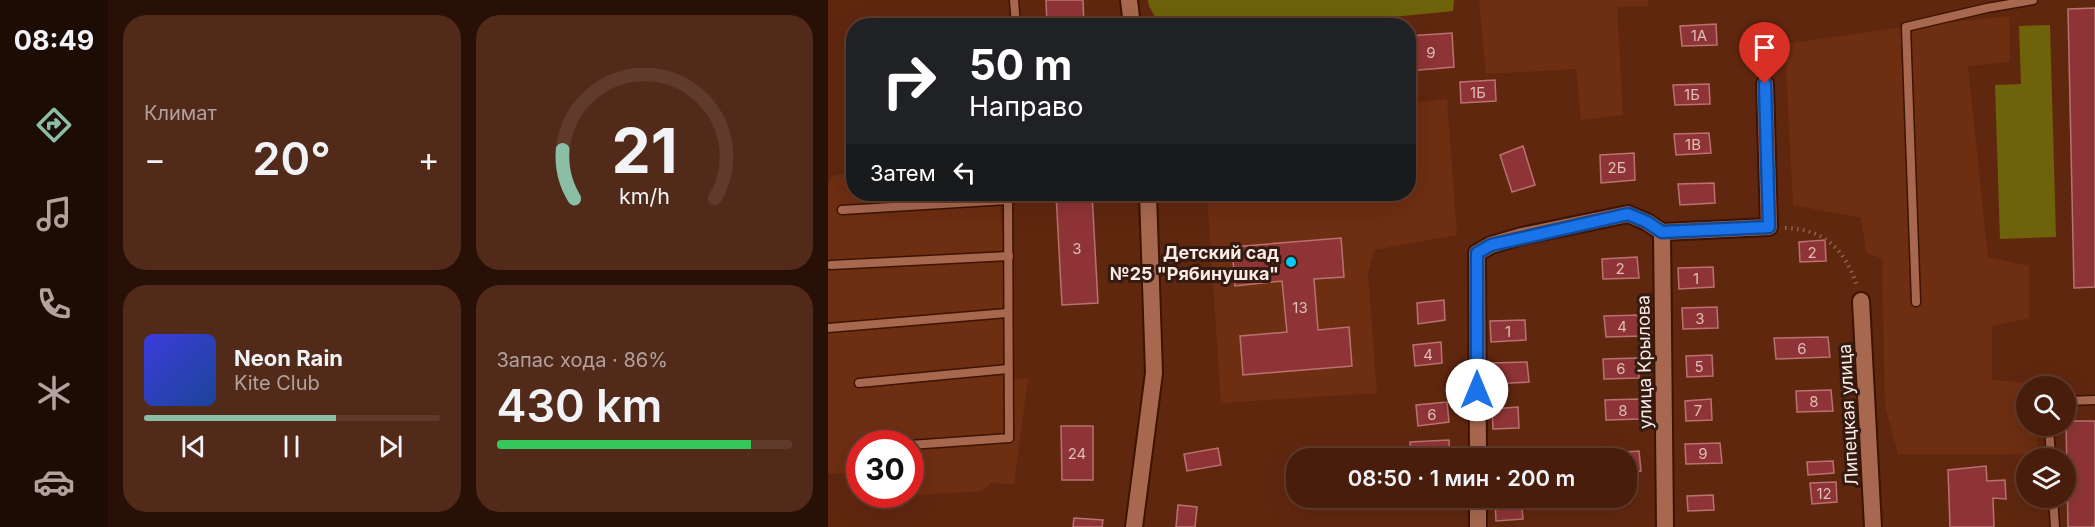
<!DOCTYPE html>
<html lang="ru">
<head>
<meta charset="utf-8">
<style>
  body { margin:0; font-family:Inter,sans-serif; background:#522a19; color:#f1f3f6; height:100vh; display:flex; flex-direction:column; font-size:22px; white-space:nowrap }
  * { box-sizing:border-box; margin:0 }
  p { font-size:20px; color:#b1a29d }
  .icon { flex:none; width:33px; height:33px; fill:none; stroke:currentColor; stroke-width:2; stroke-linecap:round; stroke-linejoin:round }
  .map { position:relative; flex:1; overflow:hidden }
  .side { display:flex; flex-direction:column; gap:15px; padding:15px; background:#281006; width:720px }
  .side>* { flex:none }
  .guide { position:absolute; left:18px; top:18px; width:570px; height:183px; border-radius:24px; box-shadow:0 6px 24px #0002,0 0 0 2px #603b2c; background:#202124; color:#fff; overflow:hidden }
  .fabs { position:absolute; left:1188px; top:376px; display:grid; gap:12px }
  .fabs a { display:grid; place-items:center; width:60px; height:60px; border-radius:50%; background:#481d0b; box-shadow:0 6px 24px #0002,0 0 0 2px #603b2c; font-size:30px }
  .speed { position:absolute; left:18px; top:430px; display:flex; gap:12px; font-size:30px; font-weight:700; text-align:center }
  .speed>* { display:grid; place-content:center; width:78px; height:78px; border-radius:50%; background:#481d0b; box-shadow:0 6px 24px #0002,0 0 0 2px #603b2c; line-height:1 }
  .speed .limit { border:9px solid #d22; background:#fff; color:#111 }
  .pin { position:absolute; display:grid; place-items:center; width:51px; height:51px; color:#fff; margin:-62px -26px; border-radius:50% 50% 50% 0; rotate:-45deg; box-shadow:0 0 6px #0007 }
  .pin .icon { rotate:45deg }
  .me { position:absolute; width:66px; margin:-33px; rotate:0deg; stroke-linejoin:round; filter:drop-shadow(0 0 4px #0008) }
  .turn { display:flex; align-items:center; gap:21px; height:126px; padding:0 24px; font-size:27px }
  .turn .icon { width:78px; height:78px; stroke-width:2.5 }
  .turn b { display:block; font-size:42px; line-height:51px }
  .then { display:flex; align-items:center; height:57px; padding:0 24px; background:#0003; gap:12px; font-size:22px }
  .big { font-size:45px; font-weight:600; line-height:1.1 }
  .side .card { flex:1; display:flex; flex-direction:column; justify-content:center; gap:9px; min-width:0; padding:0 21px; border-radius:24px; background:#522a19 }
  .side .dial { align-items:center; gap:0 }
  .dial svg { height:156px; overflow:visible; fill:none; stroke:#603b2c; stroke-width:7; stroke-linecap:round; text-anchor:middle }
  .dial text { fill:#f1f3f6; stroke:none }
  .song { display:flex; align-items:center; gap:18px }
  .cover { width:72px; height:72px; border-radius:9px; background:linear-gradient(135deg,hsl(240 70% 55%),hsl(220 70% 35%)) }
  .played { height:6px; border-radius:3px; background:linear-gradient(90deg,#8abfa5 65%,#603b2c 65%) }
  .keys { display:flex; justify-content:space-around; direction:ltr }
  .heat { display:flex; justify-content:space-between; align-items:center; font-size:33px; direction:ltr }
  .charge { height:9px; border-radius:4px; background:linear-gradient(90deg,#34c759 86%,#603b2c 0) }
  .side .tiles { flex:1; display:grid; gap:15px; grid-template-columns:repeat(2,1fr) }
  .trip { position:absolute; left:458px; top:448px; width:351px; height:60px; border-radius:24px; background:#481d0b; box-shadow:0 6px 24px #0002,0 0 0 2px #603b2c; font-weight:600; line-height:60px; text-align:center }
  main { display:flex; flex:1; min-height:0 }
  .tabs { display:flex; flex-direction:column; width:108px; justify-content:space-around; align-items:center; background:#1d0c04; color:#b1a29d }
  .tabs .icon { width:42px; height:42px }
  .tabs .active { color:#8abfa5 }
  .tabs b { font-size:27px; color:#f1f3f6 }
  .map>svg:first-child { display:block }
</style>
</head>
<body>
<main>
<nav class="tabs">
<b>08:49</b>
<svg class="icon active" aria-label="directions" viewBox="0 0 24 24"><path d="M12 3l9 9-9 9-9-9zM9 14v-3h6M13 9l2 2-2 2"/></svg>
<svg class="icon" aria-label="music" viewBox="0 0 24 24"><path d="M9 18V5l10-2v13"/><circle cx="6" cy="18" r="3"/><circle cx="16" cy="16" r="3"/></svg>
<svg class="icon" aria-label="phone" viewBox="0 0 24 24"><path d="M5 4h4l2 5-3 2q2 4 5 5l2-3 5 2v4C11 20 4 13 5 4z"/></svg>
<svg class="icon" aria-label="climate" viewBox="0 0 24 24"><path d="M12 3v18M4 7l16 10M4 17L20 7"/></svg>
<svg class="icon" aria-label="car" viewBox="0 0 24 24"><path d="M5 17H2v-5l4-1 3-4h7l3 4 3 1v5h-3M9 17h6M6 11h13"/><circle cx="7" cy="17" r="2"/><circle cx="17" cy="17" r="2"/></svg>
</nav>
<section class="side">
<div class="tiles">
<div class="card"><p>Климат</p>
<div class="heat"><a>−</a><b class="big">20°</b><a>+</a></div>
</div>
<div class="card dial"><svg viewBox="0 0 100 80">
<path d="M14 69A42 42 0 1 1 86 69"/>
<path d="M14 69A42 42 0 0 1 8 44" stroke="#8abfa5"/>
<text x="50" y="56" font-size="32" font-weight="700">21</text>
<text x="50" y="72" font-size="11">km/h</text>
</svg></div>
<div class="card">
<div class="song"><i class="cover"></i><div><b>Neon Rain</b><p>Kite Club</p></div></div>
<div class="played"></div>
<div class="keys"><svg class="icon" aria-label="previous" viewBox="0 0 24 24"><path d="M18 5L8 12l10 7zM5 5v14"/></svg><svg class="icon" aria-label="pause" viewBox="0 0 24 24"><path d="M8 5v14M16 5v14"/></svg><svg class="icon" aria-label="next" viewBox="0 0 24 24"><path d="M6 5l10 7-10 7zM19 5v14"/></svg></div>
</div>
<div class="card"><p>Запас хода · 86%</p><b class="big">430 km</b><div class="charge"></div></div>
</div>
</section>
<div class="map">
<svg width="1267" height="527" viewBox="0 0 1267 527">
  <rect width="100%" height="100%" fill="#60270f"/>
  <g fill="#6e2e12">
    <polygon points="651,0 820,0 821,6 789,7 795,115 753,120 748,69 658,74"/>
    <polygon points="1181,16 1182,62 1140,66 1160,257 1201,266 1201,318 1164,326 1164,380 1206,383 1207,387 1198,387 1198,426 1208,426 1210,454 1070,454 1057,406 1054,259 1038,252 1033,218 965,205 957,44 1061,29"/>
    <polygon points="619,99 629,235 546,250 540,274 549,393 393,403 379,194 580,194 581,103"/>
    <polygon points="25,173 26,194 171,194 185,380 200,378 186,484 163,483 153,491 92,495 83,493 82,444 32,444 31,475 0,473 0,181 7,175"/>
  </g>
  <g fill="#6e630b">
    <polygon points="320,0 626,0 625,11 474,26 332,26 321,6"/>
    <polygon points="1222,25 1228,237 1172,239 1167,85 1193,84 1191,26"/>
  </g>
  <g fill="#8f3436" stroke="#b97270" stroke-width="1.5">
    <polygon points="218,0 255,0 256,26 219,26"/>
    <polygon points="1267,8 1267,287 1246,288 1240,9"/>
    <polygon points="888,24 889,45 854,46 852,26"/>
    <polygon points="624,33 626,67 580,71 580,36"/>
    <polygon points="667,80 668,101 633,103 632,82"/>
    <polygon points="881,84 882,104 847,105 845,85"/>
    <polygon points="881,133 883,153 848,155 846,134"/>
    <polygon points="695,146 707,185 684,192 672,155"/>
    <polygon points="806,153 807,180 773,183 772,155"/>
    <polygon points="886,183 887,203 852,205 850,184"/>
    <polygon points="228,194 264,194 270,303 234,305"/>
    <polygon points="513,238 516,277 486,279 490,330 521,327 524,366 415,375 412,336 459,332 454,281 407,286 404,247"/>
    <polygon points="997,240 998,261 972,262 971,242"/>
    <polygon points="809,257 811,278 775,279 774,259"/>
    <polygon points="885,267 886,287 851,289 850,268"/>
    <polygon points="616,300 617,320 590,324 589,303"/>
    <polygon points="889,307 890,328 855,329 854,308"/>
    <polygon points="812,315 813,336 778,337 776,316"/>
    <polygon points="697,320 698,340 663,342 662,321"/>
    <polygon points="1000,337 1002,357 948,359 946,338"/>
    <polygon points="613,342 614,363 587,366 585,345"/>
    <polygon points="884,355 885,376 859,377 858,356"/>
    <polygon points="810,358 811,378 776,379 775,359"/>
    <polygon points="699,362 701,382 665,384 664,363"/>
    <polygon points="1003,390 1005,411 969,412 968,391"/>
    <polygon points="812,399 813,419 778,420 777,400"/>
    <polygon points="883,399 884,420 858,421 857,401"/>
    <polygon points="619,402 621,422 590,426 588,405"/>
    <polygon points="690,407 691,428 665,429 664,409"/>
    <polygon points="1238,421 1267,421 1267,527 1240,527"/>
    <polygon points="233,426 265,426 265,480 234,480"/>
    <polygon points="621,440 622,459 583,459 582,442"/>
    <polygon points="892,443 894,463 858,464 857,444"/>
    <polygon points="390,448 393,465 359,471 356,454"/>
    <polygon points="811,451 813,471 798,473 798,459 786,459 785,453"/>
    <polygon points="1005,461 1006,473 980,475 979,462"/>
    <polygon points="1158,466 1159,481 1177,480 1178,499 1165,498 1166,527 1122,527 1120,470"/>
    <polygon points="1008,482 1009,502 984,504 982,483"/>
    <polygon points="885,495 886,510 860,511 859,496"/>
    <polygon points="589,498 620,498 621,501 590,504"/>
    <polygon points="693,499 695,519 668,521 667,500"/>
    <polygon points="350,505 369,507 367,527 348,527"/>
    <polygon points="246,518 275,520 274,527 245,527"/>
  </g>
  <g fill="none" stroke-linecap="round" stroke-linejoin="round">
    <defs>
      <g id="lane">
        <polyline points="186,0 188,26"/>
        <polyline points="14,210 180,200"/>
        <polyline points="3,265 181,256"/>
        <polyline points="1088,302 1078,27 1159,8 1205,0"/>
        <polyline points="0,328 179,313"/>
        <polyline points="31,383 180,369"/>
        <polyline points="1238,401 1267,400"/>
        <polyline points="1221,426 1223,459"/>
        <polyline points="82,445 181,438 180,194"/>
        <polyline points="1225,498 1227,527"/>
      </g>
      <g id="street">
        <polyline points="301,0 304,26"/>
        <polyline points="834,232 837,527"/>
        <polyline points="1033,301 1045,527"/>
        <polyline points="650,459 649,253 663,245 694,236 800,214 819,222 834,232 941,227 937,84"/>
        <polyline points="650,498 650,527"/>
        <polyline points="306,527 326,373 320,194"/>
      </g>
    </defs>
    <use href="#lane" stroke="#3d1302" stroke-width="11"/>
    <use href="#street" stroke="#3d1302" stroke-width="20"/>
    <path stroke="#8f6350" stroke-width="4" stroke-dasharray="1.5 4.5" stroke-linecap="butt" d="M957,228C997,229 1017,250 1029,286"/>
    <use href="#lane" stroke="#a8684f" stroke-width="8"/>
    <use href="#street" stroke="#a8684f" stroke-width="16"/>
  </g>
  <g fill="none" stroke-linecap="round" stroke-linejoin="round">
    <defs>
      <polyline id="route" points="649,390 649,253 663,245 800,214 819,222 834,232 941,227 937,84"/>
    </defs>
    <use href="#route" stroke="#114b97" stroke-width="15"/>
    <use href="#route" stroke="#1a73e8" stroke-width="10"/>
  </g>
  <circle fill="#01cbf9" stroke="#341a10" stroke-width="2" cx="463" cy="262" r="6"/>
  <g text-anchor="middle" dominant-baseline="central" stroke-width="6" stroke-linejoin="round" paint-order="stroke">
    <g font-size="15" fill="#dfbdb9">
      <text x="871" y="35">1А</text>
      <text x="603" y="52">9</text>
      <text x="650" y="92">1Б</text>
      <text x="864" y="94">1Б</text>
      <text x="865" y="144">1В</text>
      <text x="789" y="167">2Б</text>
      <text x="249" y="248">3</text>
      <text x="984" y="252">2</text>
      <text x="792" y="268">2</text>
      <text x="868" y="278">1</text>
      <text x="472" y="307">13</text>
      <text x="872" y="318">3</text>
      <text x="794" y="326">4</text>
      <text x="680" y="331">1</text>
      <text x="974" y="348">6</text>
      <text x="600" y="354">4</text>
      <text x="871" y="366">5</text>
      <text x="793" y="368">6</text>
      <text x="986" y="401">8</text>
      <text x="795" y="410">8</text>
      <text x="870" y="410">7</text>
      <text x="604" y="414">6</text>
      <text x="249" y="453">24</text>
      <text x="875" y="453">9</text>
      <text x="996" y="493">12</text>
    </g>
    <g font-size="18" font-weight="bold" fill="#faebe5" stroke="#341a10" text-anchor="end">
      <text x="451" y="252">Детский сад<tspan x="451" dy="21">№25 "Рябинушка"</tspan></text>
    </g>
    <g font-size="18" fill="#faebe5" stroke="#341a10">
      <text transform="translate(816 362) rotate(-91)">улица Крылова</text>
      <text transform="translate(1020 415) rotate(-93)">Липецкая улица</text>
    </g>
  </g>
</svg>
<div class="fabs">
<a><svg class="icon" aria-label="search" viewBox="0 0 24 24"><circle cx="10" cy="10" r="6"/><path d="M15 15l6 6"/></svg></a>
<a><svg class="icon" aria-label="layers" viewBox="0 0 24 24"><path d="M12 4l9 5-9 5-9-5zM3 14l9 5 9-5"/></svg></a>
</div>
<div class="speed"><div class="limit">30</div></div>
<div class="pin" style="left:937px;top:84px;background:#d93025"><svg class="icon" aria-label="arrive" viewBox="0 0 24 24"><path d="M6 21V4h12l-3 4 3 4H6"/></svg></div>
<svg class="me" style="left:649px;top:390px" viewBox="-20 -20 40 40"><circle r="19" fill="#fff"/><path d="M0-13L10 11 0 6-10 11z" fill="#1a73e8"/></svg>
<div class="trip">08:50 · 1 мин · 200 m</div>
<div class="guide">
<div class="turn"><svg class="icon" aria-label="right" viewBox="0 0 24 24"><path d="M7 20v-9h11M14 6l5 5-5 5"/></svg><div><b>50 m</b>Направо</div></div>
<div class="then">Затем<svg class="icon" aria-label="left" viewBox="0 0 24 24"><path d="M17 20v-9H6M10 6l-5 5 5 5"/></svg></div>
</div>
</div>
</main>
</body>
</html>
